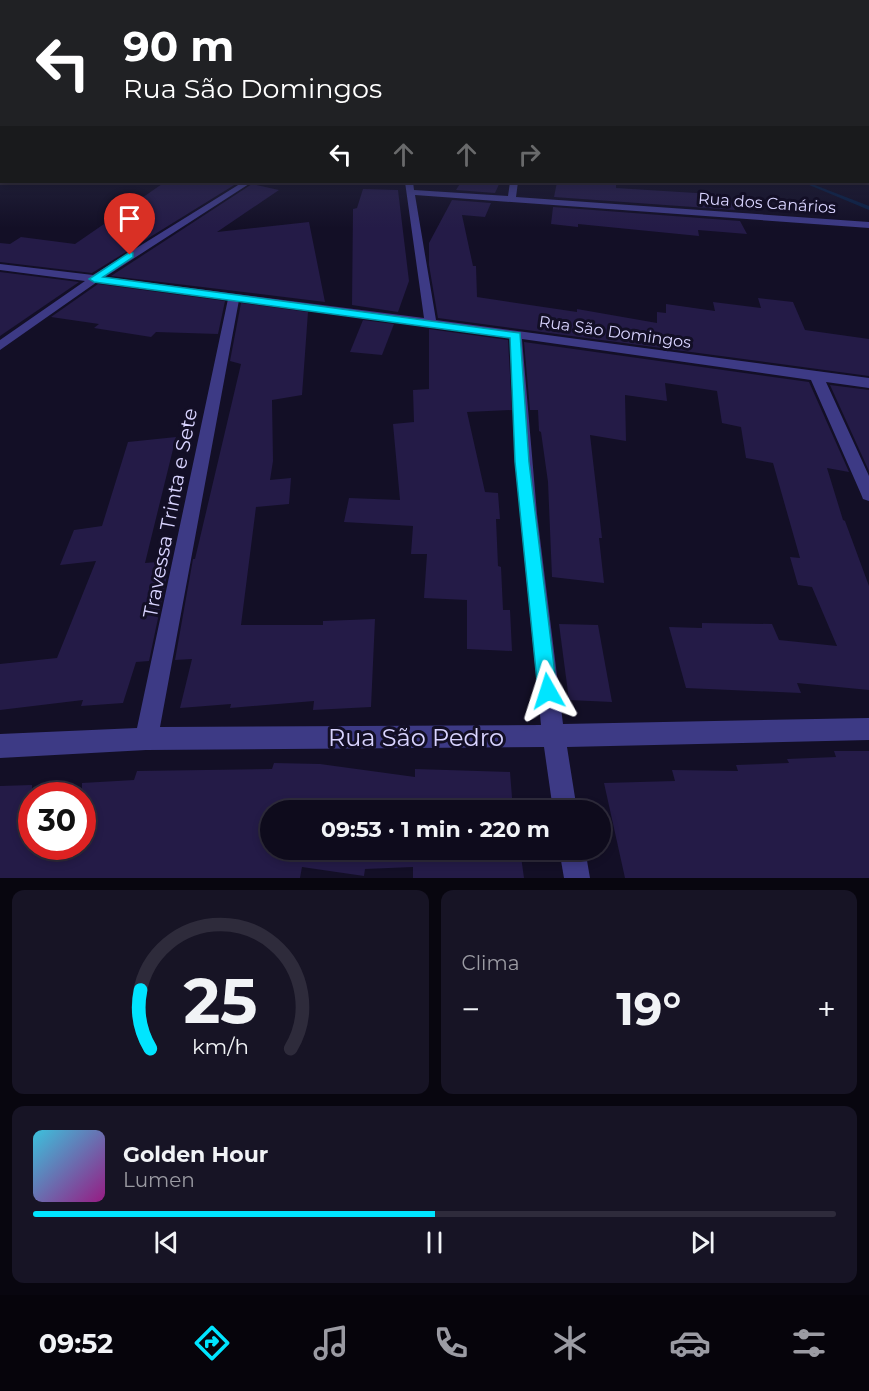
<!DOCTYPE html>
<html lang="pt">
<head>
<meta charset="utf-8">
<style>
  body { margin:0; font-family:Montserrat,sans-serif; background:#171425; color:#f1f3f6; height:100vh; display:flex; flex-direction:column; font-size:22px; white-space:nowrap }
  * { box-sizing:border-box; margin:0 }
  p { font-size:20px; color:#9b9ba3 }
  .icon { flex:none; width:33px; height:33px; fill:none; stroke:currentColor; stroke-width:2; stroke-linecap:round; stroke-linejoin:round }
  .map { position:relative; height:878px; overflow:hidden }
  .sheet { display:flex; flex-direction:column; gap:12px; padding:12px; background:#08060f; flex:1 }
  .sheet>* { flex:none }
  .top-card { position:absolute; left:0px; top:0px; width:870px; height:183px; box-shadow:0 3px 9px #0003,0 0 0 2px #2e2b3b; background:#202124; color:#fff; overflow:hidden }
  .speed { position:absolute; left:18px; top:782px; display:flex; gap:12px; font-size:30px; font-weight:700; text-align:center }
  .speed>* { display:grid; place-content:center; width:78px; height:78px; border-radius:50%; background:#0e0b1c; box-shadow:0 3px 9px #0003,0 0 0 2px #2e2b3b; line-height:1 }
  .speed .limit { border:9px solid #d22; background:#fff; color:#111 }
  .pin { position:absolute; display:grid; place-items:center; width:51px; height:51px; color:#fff; margin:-62px -26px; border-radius:50% 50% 50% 0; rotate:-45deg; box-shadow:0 0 6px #0007 }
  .pin .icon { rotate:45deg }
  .me { position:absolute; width:66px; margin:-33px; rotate:354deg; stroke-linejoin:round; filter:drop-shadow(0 0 4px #0008) }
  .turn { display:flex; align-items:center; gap:21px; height:126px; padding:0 24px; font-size:27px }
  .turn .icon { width:78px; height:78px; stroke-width:2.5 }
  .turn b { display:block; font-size:42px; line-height:51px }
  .lanes { display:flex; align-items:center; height:57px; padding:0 24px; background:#0003; justify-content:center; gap:30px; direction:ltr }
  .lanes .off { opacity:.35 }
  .big { font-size:45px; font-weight:700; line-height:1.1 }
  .sheet .widget { flex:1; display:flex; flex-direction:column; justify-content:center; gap:9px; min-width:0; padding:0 21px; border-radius:12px; background:#171425 }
  .sheet .dial { align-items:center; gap:0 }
  .dial svg { height:156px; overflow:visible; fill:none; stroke:#2e2b3b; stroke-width:7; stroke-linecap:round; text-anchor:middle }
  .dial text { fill:#f1f3f6; stroke:none }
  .song { display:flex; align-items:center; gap:18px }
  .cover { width:72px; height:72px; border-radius:9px; background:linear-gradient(135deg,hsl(190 70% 55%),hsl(310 70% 35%)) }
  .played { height:6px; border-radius:3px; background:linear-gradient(90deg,#00e5ff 50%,#2e2b3b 50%) }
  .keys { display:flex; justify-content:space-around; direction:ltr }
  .heat { display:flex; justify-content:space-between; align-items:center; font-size:33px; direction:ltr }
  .sheet .tiles { flex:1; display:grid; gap:12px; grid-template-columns:1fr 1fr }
  .widget:last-child { grid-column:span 2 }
  .trip { position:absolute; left:260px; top:800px; width:351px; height:60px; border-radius:30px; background:#0e0b1c; box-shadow:0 3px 9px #0003,0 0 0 2px #2e2b3b; font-weight:700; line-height:60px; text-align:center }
  .tab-bar { display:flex; height:96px; justify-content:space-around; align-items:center; background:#06040b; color:#9b9ba3 }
  .tab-bar .icon { width:42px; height:42px }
  .tab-bar .selected { color:#00e5ff }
  .tab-bar b { font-size:27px; color:#f1f3f6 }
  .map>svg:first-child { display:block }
</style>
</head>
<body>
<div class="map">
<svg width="869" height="878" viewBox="0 0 869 878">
  <rect width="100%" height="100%" fill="#130f26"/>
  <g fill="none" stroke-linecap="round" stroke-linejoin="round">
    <polygon fill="#0a1f44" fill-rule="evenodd" points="802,182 807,182 869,206 869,210"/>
  </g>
  <g fill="#241b47">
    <polygon points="165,182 239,182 92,273 0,262 0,243 10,244 21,237 75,244"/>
    <polygon points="461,182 500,182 495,193 456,190"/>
    <polygon points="557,182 592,182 616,185 616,188 728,195 735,210 554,197"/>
    <polygon points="252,184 279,190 217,232 309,222 325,302 111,276"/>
    <polygon points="363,189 398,190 409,281 398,312 352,305 353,209 357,208"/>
    <polygon points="452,200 491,203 485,217 462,215 473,266 476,266 477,297 577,312 577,309 657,323 657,312 666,313 666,304 715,311 713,302 761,308 758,298 793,302 805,330 869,339 869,376 438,318 429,265 429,243"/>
    <polygon points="553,207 740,221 747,234 698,230 699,236 578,224 578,227 551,224"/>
    <polygon points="0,272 79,282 0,336"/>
    <polygon points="98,284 225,301 218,334 156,332 151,337 94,328 99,324 51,317"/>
    <polygon points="241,303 308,312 302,395 272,400 273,461 270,480 291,478 289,504 256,507 241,625 323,625 323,621 375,619 371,707 313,710 314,701 230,708 231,704 180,708 192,659 175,660 193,559 195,559 241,364 230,361"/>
    <polygon points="363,320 394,324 382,355 350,352"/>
    <polygon points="429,329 508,340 512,410 467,412 485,492 498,493 500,519 496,519 498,566 501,567 503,610 510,610 512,651 467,649 467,600 424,598 427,554 411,554 413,526 344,522 349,498 400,500 393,424 414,422 413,390 429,389"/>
    <polygon points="524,342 809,382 849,472 827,468 843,520 845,521 869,586 869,690 797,683 801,693 686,688 669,627 702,628 702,623 772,624 779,640 837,646 812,587 798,585 790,557 800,558 773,463 746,458 741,427 722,423 717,391 665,383 667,401 625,395 626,441 590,435 602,538 599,538 604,583 552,577 548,482 541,432 539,431 538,410 530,410"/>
    <polygon points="830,385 869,390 869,471"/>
    <polygon points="176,437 145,563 170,561 149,661 136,662 123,703 81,706 83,700 0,710 0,664 57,658 96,561 60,565 74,530 102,526 128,442"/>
    <polygon points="559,624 598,625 612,702 569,700"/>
    <polygon points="834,751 869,751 869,878 625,878 604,783 675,781 672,770 738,771 736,765 789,763 787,759 836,757"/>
    <polygon points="274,763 320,764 415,777 415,769 510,772 513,810 270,810 270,849 520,849 524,878 413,878 413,867 365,869 364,876 302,867 300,878 0,878 0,786 32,785 32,846 82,846 82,783 134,780 137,771 272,769"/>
  </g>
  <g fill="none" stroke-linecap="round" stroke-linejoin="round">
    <g fill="#3d3a85" fill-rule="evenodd">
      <rect x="868" y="138" width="1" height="4"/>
      <rect x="868" y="174" width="1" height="4"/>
      <path d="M243,182H252L105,277L424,318L405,182H413L414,190L508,196L510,182H518L516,197L869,222V228L415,195L436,320L869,378V388L826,382L869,476V501L863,499L861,494L811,380L522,339L537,514L563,724L869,718V740L567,747L577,810H553L544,747L146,750L0,758V734L137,728L228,299L97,282L0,350V340L85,281L0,270V264L93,275ZM239,300L510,338L520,514L541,725L160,727Z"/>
      <polygon points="559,849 585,849 590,878 564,878"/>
    </g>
    <rect fill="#c25bff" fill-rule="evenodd" x="868" y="114" width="1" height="5"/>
  </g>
  <linearGradient id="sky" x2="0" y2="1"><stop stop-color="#0a0815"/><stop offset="0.46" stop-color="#333752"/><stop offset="1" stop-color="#333752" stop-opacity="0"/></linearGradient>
  <rect width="869" height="228" fill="url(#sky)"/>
  <polygon fill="#00e5ff" stroke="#0095a6" stroke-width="1.5" points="130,252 133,253 133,257 103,277 520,333 529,462 557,691 555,698 548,700 541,698 538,691 515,462 510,338 94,282 89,279"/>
  <g text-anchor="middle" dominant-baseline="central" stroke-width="6" stroke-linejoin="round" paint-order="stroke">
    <g font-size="16" fill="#d9d4ff" stroke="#130f26">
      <text transform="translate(767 203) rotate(4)">Rua dos Canários</text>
      <text transform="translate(615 332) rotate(8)">Rua São Domingos</text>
    </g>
    <g font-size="20" fill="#d9d4ff" stroke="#130f26">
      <text transform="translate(170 513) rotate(-79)">Travessa Trinta e Sete</text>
    </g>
    <g font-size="24" fill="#d9d4ff" stroke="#130f26">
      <text x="416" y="737">Rua São Pedro</text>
    </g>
  </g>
</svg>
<div class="speed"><div class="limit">30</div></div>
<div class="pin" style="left:130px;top:255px;background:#d93025"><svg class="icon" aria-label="arrive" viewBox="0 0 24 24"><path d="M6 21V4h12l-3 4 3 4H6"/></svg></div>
<svg class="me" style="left:548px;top:691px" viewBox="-20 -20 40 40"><path d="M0-17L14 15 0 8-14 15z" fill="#00e5ff" stroke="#fff" stroke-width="4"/></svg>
<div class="trip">09:53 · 1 min · 220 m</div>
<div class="top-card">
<div class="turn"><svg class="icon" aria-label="left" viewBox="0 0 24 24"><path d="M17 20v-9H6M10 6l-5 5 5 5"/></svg><div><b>90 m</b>Rua São Domingos</div></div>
<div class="lanes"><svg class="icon" aria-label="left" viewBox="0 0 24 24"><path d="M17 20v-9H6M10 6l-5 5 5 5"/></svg><svg class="icon off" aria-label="ahead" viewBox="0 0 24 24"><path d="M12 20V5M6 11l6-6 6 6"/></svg><svg class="icon off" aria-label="ahead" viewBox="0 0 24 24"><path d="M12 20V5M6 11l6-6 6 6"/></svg><svg class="icon off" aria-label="right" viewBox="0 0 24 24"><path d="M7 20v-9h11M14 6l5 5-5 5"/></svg></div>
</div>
</div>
<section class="sheet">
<div class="tiles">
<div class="widget dial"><svg viewBox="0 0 100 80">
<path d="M14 69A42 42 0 1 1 86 69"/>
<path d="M14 69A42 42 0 0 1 9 39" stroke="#00e5ff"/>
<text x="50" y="56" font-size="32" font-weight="700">25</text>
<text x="50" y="72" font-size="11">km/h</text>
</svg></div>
<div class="widget"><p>Clima</p>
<div class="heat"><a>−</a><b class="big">19°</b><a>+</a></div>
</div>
<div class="widget">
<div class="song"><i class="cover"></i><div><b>Golden Hour</b><p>Lumen</p></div></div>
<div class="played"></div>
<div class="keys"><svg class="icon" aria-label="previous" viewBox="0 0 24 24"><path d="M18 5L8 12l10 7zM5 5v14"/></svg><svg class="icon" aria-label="pause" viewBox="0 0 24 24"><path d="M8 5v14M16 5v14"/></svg><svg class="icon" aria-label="next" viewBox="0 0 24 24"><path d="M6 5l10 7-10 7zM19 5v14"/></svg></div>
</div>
</div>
</section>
<nav class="tab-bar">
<b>09:52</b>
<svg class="icon selected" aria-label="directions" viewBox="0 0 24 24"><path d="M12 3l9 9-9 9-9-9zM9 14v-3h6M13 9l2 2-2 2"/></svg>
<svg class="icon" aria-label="music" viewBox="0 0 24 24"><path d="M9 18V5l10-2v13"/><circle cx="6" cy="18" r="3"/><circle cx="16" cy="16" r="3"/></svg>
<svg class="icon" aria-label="phone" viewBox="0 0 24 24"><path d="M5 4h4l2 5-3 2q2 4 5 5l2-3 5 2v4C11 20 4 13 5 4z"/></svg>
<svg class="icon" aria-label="climate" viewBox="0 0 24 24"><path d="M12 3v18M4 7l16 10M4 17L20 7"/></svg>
<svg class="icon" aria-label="car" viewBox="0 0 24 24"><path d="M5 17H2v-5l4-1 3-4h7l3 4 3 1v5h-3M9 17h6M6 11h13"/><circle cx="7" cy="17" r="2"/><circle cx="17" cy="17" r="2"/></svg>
<svg class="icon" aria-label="filters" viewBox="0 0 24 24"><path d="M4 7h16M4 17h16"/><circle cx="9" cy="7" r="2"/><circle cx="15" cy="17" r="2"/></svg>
</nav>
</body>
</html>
